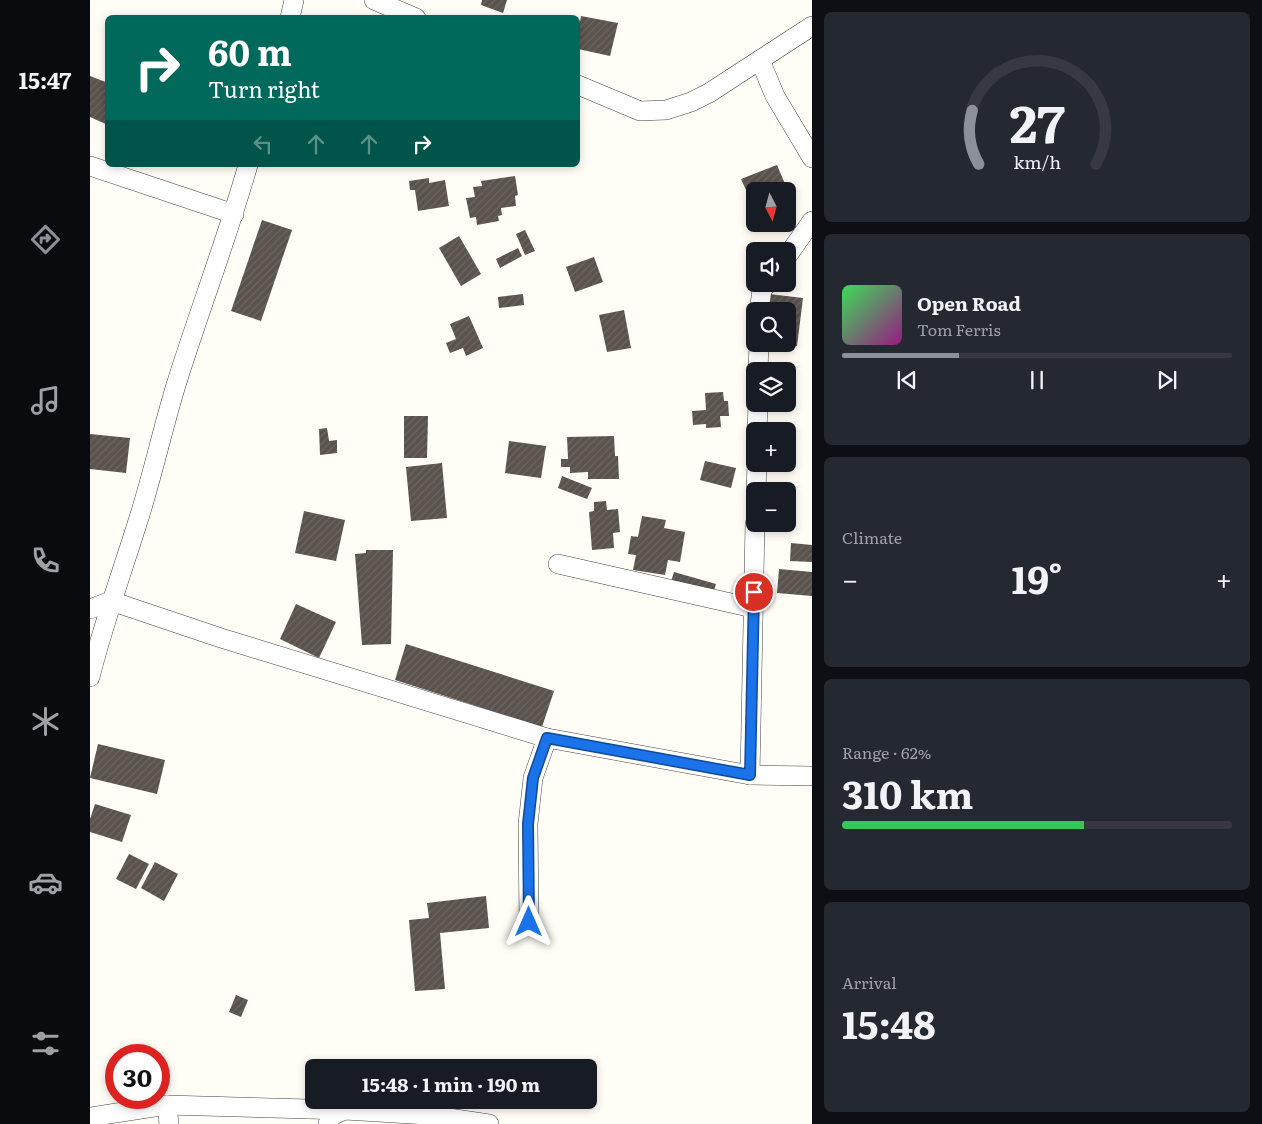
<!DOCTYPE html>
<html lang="en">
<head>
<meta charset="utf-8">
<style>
  body { margin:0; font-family:Literata,serif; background:#242831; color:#f1f3f6; height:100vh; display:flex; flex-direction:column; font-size:19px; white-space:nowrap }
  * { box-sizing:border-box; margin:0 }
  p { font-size:16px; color:#9ea1a6 }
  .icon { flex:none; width:28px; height:28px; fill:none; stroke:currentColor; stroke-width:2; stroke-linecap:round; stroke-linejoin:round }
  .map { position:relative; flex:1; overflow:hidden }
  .sheet { display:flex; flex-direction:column; gap:12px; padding:12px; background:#0d0f14; width:450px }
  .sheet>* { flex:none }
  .guide { position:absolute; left:15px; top:15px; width:475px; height:152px; border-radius:8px; box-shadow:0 2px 8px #0003; background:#00695c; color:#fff; overflow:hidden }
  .needle { width:32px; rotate:174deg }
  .buttons { position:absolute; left:656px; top:182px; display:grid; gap:10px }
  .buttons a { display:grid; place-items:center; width:50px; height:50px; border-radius:8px; background:#171b24; box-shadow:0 2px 8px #0003; font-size:25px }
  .speed { position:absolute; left:15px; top:1044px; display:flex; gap:10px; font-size:25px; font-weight:700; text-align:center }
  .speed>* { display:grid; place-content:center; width:65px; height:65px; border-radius:50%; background:#171b24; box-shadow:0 2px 8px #0003; line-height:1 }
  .speed .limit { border:8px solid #d22; background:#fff; color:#111 }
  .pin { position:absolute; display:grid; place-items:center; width:42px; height:42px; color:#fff; margin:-21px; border:2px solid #fff; border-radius:50%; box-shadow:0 1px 5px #0007 }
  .me { position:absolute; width:55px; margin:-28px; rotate:0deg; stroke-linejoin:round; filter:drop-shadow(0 0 4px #0008) }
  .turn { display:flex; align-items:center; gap:18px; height:105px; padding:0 20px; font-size:22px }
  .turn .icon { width:65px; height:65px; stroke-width:2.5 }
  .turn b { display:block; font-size:35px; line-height:42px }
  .lanes { display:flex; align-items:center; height:48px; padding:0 20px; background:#0003; justify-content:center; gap:25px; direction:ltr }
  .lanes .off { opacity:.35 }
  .big { font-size:38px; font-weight:700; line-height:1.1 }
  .sheet .widget { flex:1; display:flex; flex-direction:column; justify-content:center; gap:8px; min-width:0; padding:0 18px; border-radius:8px; background:#242831 }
  .sheet .dial { align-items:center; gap:0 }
  .dial svg { height:130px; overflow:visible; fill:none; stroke:#363941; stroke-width:7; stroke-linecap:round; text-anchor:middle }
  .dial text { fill:#f1f3f6; stroke:none }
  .song { display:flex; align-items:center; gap:15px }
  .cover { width:60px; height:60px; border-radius:8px; background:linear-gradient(135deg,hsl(130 70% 55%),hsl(310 70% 35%)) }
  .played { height:5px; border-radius:2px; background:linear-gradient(90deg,#8c9099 30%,#363941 30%) }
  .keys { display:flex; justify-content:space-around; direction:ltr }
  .heat { display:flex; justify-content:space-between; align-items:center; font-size:28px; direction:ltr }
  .charge { height:8px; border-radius:4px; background:linear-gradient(90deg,#34c759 62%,#363941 0) }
  .trip { position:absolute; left:215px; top:1059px; width:292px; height:50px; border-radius:8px; background:#171b24; box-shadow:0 2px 8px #0003; font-weight:700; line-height:50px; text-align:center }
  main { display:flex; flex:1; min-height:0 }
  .dock { display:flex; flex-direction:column; width:90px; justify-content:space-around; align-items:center; background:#090b0e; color:#9ea1a6 }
  .dock .icon { width:35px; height:35px }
  .dock .selected { color:#8c9099 }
  .dock b { font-size:22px; color:#f1f3f6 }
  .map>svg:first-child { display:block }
</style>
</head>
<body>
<main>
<nav class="dock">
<b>15:47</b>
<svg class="icon selected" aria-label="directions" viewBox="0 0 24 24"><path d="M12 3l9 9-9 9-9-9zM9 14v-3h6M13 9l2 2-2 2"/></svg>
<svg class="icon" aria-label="music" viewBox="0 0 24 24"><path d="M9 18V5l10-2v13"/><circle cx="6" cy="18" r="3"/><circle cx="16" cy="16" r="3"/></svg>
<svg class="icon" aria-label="phone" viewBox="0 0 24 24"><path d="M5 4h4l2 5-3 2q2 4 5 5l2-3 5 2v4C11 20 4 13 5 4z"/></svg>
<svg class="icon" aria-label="climate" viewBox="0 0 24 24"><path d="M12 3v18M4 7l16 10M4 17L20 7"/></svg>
<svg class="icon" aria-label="car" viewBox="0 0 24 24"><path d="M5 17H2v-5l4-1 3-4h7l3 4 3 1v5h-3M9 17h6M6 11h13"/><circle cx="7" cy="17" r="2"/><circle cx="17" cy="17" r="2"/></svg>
<svg class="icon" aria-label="filters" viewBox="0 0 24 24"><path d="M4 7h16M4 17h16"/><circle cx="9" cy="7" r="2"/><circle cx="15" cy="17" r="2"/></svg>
</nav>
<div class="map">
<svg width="722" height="1124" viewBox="0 0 722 1124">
  <defs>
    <pattern id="building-hatch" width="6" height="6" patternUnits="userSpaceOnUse" patternTransform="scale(1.25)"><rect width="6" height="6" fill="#5a524d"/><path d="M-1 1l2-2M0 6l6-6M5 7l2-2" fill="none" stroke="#6d6662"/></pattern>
  </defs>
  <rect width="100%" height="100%" fill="#fffdf5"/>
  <g fill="url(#building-hatch)">
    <polygon points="392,0 417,0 413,13 391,5"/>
    <polygon points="491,16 528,23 520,56 488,49 488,33"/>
    <polygon points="0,76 18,83 18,125 0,117"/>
    <polygon points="687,165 701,198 698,200 698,191 665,191 665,199 661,201 651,179"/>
    <polygon points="425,176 428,195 425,196 426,206 411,208 412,215 408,216 409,221 387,225 386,217 380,218 376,198 385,197 383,187 392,186 391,181"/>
    <polygon points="339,178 339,183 355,180 359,206 328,211 325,190 320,190 319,181"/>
    <polygon points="172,220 202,230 171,321 141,311"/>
    <polygon points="435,230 445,251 435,255 426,234"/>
    <polygon points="369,236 391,274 371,286 349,248"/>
    <polygon points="428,248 432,256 410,268 406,259"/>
    <polygon points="504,257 513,282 485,292 476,267"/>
    <polygon points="433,294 434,305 409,308 408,297"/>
    <polygon points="679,294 713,298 707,346 698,345 698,311 677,311"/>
    <polygon points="534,310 541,348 517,352 509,315"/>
    <polygon points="379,316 393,348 376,356 373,348 360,353 356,343 366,339 360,324"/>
    <polygon points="633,392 634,401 638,401 639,416 630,416 631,427 616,428 616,424 603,425 602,411 616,410 615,393"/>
    <polygon points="314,416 338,416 337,458 314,458"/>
    <polygon points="237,428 239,441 247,440 247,453 230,455 229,429"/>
    <polygon points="0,434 40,438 36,473 0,469"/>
    <polygon points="524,436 525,456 528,456 529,479 498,479 498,472 480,473 480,467 471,467 471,459 478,459 477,437"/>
    <polygon points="419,441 456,446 451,478 415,473"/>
    <polygon points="615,461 646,468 641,488 610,480"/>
    <polygon points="352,463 357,518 321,521 316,467"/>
    <polygon points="472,476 502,488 497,499 468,488"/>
    <polygon points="516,501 517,510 528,509 530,532 523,533 524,548 502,550 499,512 504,511 504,502"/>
    <polygon points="214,511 255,520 246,561 205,553"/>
    <polygon points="552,516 576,520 574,528 595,532 590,562 578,560 575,575 543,570 546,555 538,554 541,536 548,537"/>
    <polygon points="701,543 722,545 722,562 700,561"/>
    <polygon points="276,550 303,550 301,644 272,645 265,554 276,553"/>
    <polygon points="689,569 722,572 722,596 687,593"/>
    <polygon points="584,572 626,584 622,597 580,585"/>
    <polygon points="206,604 246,622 229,658 190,639"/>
    <polygon points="316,644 464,691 452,727 305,680"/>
    <polygon points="8,744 75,760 67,794 0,778"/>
    <polygon points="5,804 41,815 32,842 0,832 0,819"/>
    <polygon points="39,854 59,864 46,889 26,879"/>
    <polygon points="65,862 88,874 74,901 51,888"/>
    <polygon points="396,896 399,928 350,933 355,989 325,991 319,920 339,918 337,903"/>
    <polygon points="146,995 158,1000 151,1017 139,1012"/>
  </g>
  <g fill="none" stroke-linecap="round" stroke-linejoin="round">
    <defs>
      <g id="minor">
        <polyline points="284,0 326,18"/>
        <polyline points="200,18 204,0"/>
        <polyline points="670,60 685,96 722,158"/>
        <polyline points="488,85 550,111 576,110 601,102 619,93 722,26"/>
        <polyline points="0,166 144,214"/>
        <polyline points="698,255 722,221"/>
        <polyline points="669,311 672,290 677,284"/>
        <polyline points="668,371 669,344"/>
        <polyline points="667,431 668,404"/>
        <polyline points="666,491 667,464"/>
        <polyline points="468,564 663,608"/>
        <polyline points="0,609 21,601 131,638 457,738 660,775 722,776"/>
        <path d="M0,677C13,625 31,575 47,524C62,478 72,431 86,385C109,311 137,239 158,165"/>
        <polyline points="660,775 665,524"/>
        <polyline points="439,922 438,824 443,778 457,738"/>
        <polyline points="77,1105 79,1124"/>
        <polyline points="0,1117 77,1105 255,1110"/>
        <path d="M238,1124C240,1115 247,1113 255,1110L338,1115L399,1124"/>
      </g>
    </defs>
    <use href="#minor" stroke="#444" stroke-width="20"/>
    <use href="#minor" stroke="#fff" stroke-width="19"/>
  </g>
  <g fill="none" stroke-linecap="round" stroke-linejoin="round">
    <defs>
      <polyline id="route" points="439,922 438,824 443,778 457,738 660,775 664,592"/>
    </defs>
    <use href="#route" stroke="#114b97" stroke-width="12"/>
    <use href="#route" stroke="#1a73e8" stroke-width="9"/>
  </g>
</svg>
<div class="buttons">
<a><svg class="needle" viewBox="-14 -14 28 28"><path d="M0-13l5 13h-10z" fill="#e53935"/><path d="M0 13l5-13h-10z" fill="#9ea1a6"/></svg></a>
<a><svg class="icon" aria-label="sound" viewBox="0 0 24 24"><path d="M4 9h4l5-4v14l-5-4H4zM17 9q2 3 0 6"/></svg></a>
<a><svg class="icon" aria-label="search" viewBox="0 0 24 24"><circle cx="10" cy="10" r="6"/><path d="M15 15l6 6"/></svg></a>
<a><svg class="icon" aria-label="layers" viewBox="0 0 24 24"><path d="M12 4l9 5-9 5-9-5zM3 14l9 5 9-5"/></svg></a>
<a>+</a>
<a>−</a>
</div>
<div class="speed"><div class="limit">30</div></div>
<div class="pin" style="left:664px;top:592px;background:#d93025"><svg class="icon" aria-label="arrive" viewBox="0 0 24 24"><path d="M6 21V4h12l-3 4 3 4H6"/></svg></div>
<svg class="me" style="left:439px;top:922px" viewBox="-20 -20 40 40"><path d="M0-17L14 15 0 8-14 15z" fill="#1a73e8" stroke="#fff" stroke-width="4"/></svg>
<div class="trip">15:48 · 1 min · 190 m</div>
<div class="guide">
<div class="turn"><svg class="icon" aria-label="right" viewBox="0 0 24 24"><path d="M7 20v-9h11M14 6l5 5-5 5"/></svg><div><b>60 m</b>Turn right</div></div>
<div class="lanes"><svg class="icon off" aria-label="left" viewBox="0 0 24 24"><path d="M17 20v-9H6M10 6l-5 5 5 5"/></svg><svg class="icon off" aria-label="ahead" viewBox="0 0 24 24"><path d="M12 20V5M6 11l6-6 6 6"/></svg><svg class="icon off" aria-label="ahead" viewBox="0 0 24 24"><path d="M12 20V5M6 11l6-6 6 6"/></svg><svg class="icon" aria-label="right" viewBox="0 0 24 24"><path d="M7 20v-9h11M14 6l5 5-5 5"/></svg></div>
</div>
</div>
<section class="sheet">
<div class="widget dial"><svg viewBox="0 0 100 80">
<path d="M14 69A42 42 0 1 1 86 69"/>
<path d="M14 69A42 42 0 0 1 10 36" stroke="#8c9099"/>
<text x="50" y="56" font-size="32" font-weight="700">27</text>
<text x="50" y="72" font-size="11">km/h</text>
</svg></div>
<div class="widget">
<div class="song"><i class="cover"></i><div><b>Open Road</b><p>Tom Ferris</p></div></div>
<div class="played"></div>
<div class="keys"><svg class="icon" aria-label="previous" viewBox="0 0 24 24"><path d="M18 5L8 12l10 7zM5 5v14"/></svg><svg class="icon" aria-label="pause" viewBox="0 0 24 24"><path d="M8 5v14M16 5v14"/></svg><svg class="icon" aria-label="next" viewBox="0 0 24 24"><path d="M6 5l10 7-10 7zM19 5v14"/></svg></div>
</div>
<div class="widget"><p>Climate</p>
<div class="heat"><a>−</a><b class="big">19°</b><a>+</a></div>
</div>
<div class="widget"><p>Range · 62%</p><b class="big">310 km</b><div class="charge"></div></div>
<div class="widget"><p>Arrival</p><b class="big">15:48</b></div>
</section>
</main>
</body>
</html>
